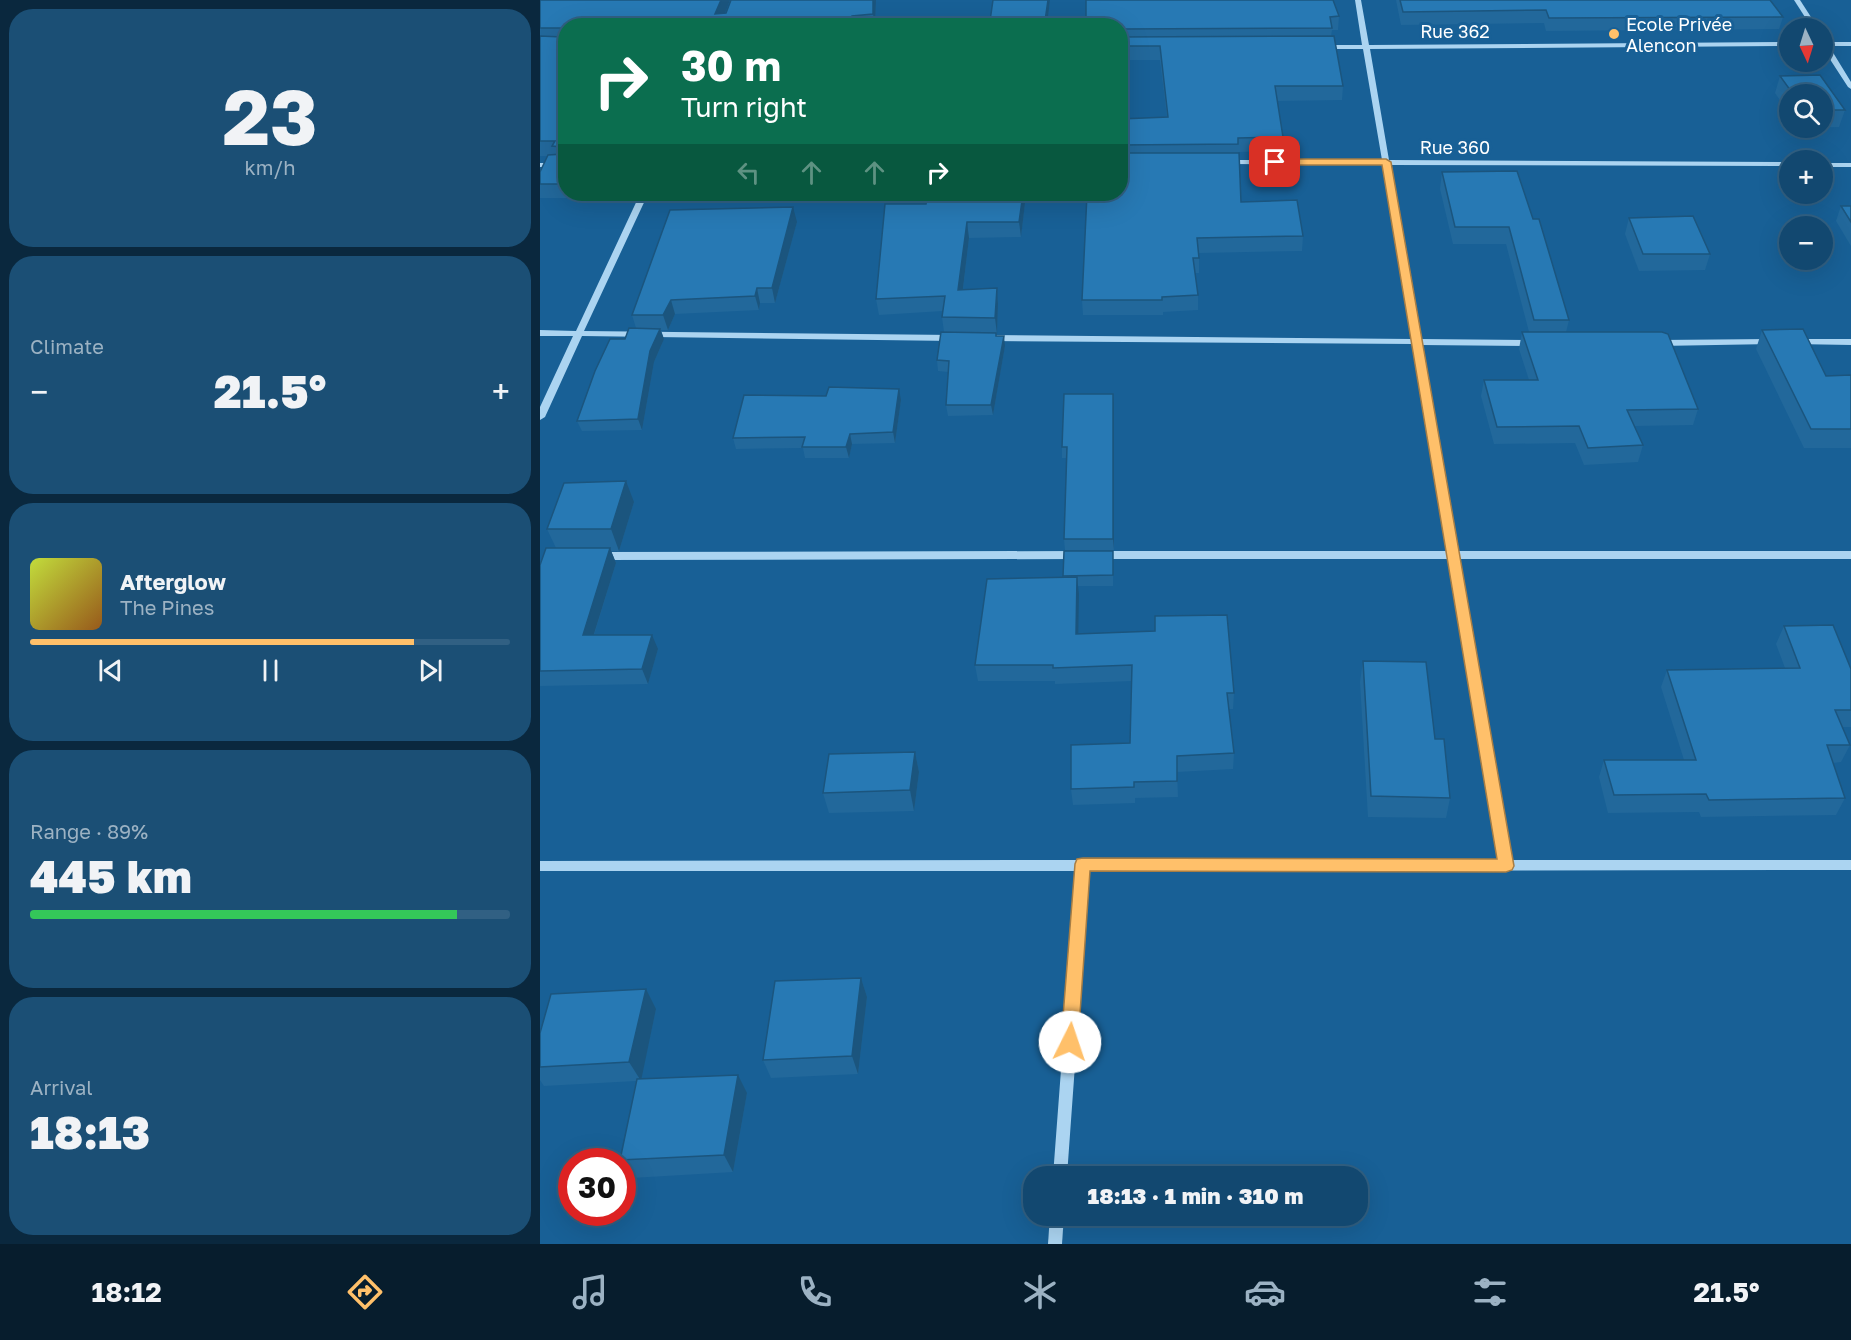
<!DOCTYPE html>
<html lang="en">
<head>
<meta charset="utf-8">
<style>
  body { margin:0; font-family:"Golos Text",sans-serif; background:#1b4f75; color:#f1f3f6; height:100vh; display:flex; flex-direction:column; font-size:22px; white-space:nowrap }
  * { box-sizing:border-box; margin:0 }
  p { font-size:20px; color:#9cb2c3 }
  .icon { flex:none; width:33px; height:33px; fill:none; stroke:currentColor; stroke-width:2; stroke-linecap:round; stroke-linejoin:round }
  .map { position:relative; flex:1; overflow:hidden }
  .side { display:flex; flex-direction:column; gap:9px; padding:9px; background:#0a283e; width:540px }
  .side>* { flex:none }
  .hud { position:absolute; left:18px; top:18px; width:570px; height:183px; border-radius:24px; box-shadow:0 6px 24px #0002,0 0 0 2px #316083; background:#0b6e4f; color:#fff; overflow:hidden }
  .needle { width:39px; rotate:176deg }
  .controls { position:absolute; left:1239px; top:18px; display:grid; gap:12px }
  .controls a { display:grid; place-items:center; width:54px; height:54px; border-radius:50%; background:#124870; box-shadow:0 6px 24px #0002,0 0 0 2px #316083; font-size:30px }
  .speed { position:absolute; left:18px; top:1148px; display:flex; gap:12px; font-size:30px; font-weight:700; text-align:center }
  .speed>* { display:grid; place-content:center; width:78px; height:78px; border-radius:50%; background:#124870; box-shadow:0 6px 24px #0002,0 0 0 2px #316083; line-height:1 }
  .speed .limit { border:9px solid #d22; background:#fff; color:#111 }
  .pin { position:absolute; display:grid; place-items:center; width:51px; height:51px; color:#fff; margin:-26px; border-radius:12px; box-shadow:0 3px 9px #0006 }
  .me { position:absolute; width:66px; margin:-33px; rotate:4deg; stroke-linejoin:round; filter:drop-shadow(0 0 4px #0008) }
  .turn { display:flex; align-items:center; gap:21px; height:126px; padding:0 24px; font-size:27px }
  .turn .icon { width:78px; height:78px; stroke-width:2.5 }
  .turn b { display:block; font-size:42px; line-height:51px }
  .lanes { display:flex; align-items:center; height:57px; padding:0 24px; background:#0003; justify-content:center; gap:30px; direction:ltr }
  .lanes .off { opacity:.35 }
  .big { font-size:45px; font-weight:800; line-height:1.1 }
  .side .widget { flex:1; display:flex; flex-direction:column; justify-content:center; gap:9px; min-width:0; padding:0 21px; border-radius:24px; background:#1b4f75 }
  .side .dial { align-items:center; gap:0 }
  .dial b { font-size:78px; line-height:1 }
  .song { display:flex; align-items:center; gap:18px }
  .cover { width:72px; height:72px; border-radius:9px; background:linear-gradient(135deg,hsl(70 70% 55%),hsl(30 70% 35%)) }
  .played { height:6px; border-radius:3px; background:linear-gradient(90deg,#ffc06a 80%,#316083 80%) }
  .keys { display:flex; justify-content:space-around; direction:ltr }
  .heat { display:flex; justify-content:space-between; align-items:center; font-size:33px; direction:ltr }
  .charge { height:9px; border-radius:4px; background:linear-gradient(90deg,#34c759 89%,#316083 0) }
  .trip { position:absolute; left:483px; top:1166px; width:345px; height:60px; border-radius:24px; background:#124870; box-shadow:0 6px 24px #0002,0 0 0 2px #316083; font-weight:800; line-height:60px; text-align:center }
  .dock { display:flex; height:96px; justify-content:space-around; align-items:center; background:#071d2d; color:#9cb2c3 }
  .dock .icon { width:42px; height:42px }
  .dock .active { color:#ffc06a }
  .dock b { font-size:27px; color:#f1f3f6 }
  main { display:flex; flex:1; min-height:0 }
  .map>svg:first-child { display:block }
</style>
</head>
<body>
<main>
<section class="side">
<div class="widget dial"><b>23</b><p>km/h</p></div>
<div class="widget"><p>Climate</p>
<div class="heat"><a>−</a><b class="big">21.5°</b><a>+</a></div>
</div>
<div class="widget">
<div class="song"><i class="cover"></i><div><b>Afterglow</b><p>The Pines</p></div></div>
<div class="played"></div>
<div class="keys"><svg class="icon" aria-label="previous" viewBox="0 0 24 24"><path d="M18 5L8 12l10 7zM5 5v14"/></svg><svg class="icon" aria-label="pause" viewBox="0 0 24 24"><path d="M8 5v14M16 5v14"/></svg><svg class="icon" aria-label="next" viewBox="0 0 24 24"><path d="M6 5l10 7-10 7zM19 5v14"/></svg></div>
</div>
<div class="widget"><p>Range · 89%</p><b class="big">445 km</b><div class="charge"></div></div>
<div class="widget"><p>Arrival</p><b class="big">18:13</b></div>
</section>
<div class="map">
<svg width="1311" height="1244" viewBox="0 0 1311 1244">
  <rect width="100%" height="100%" fill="#186096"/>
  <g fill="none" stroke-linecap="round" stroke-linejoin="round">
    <g fill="#abd4f1" fill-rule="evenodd">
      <polygon points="815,0 821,0 829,45 1250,42 1250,46 830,49 849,160 1250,162 1250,166 850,165 880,339 993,340 997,343 993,346 881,345 917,551 1311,551 1311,559 918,559 971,860 1311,860 1311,870 549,871 527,1176 513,1176 536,871 0,871 0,861 539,860 543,859 547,860 959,860 908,559 561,559 556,555 561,551 907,551 873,344 450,341 446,338 450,335 872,339 842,165 686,164 682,162 686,160 842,160 823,49 782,49 779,47 782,45 822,45"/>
      <polygon points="1254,0 1260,0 1278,28 1272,28"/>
      <polygon points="1282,39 1286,42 1311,42 1311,46 1289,46 1311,82 1311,89 1308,87 1282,47"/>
      <rect x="0" y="163" width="26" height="4"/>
      <rect x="1282" y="163" width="29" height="4"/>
      <polygon points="100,194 108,194 44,331 414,335 418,338 414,341 42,336 5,417 0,420 0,407 33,336 0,336 0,330 36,331"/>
      <polygon points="1230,339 1233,340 1233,344 1119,346 1115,343 1119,340"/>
      <polygon points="1257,339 1311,339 1311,345 1254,344 1254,340"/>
      <polygon points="537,551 542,555 537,559 60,560 55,556 60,552"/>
      <polygon points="510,1215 524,1215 522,1244 508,1244"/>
    </g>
  </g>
  <g fill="#22689b">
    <polygon points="0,0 190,0 184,14 336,0 335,26 26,26 26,194 39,194 37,198 0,198 0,172 8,156 0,156"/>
    <polygon points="510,0 507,26 450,26 450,21"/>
    <polygon points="856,0 1230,0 1243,17 1239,29 1006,31 1004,23 861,25"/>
    <polygon points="799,16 798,30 792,30 791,36 803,86 802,100 737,101 743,137 743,151 698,152 701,202 763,236 762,251 659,253 659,273 655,273 658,295 658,310 623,312 623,315 543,315 542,300 580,194 580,119 627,117 620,60 580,60 580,26"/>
    <polygon points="1280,75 1305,110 1299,127 1259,128 1258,128 1282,128 1282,94 1250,94 1250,115 1235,93 1240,76"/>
    <polygon points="902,172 993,219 1029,320 1026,332 1158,409 1153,425 1095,426 1103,445 1098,462 1044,465 1035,443 954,444 941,396 944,380 989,380 979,349 982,332 989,332 966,244 913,244 900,189"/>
    <polygon points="388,194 484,194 485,203 481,237 429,238 423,290 457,288 458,304 457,334 456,334 456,336 465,346 453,415 408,416 406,405 408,372 398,371 397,360 404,332 402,317 403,311 339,315 336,299 386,204"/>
    <polygon points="1301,206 1311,206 1311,246 1296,221"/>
    <polygon points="1089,218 1170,254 1165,270 1099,271 1085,234"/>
    <polygon points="257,222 235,303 220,303 219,310 135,314 128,330 121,330 124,339 114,362 102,430 42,431 37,421 85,339 96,328 92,315"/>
    <polygon points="1222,330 1286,376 1311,375 1311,448 1264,448 1216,349"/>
    <polygon points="361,400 355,443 312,444 309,458 265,458 263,448 196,449 193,438"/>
    <polygon points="574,405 574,550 525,550 524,539 527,458 522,458 522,447"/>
    <polygon points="94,502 79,551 71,551 76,563 54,635 118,649 108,684 0,686 0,565 16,548 7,529"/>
    <polygon points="573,551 573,586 538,586 538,634 694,693 693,709 689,709 694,753 693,769 637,772 638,797 595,798 595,803 533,805 531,789 590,743 592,681 515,684 515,681 438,681 435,665 523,577 523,576"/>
    <polygon points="1244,626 1311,669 1311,727 1302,727 1310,745 1301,762 1293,763 1305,798 1296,815 1161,817 1159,812 1068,813 1059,777 1064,760 1144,760 1121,687 1127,670 1245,668 1236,644"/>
    <polygon points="823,661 910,798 906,818 828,817 820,682"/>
    <polygon points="375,752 379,772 374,811 289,813 283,793"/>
    <polygon points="321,978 327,997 318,1074 231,1078 223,1060"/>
    <polygon points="116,1009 101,1079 207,1093 193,1172 91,1178 82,1164 82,1161 80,1160 96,1081 4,1086 0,1080 0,1033"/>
  </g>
  <g fill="#1b557e">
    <polygon points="181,0 190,0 180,26 175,14"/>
    <polygon points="333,0 336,0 335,26 333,14"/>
    <polygon points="508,0 510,0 507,26 505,26"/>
    <polygon points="312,16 314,26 310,26"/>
    <polygon points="483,194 484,194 485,203 481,237 479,222"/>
    <polygon points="253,207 257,222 235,303 232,288"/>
    <polygon points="427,222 429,238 421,305 418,290"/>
    <polygon points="217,288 220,303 219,310 215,296"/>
    <polygon points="457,288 458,304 457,334 455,318"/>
    <polygon points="131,300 135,314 128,330 123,315"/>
    <polygon points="120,329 124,339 114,362 102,430 98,419 110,351"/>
    <polygon points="464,336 465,346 453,415 451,405"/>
    <polygon points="359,389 361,400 355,443 353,432"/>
    <polygon points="573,394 574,405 574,550 573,539"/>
    <polygon points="310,434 312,444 309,458 306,447"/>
    <polygon points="86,481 94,502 79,551 71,529"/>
    <polygon points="70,548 76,563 49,650 43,635"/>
    <polygon points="537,577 539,594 538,650 536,634"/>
    <polygon points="112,635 118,649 108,684 102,669"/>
    <polygon points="375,752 379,772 374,811 370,790"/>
    <polygon points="321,978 327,997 318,1074 312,1056"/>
    <polygon points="106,989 116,1009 101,1081 89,1062"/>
    <polygon points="198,1075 207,1093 193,1172 184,1155"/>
  </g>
  <g fill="#2779b4" stroke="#1b557e" stroke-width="1.5">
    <polygon points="0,0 181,0 175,14 186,13 191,0 333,0 333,14 312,16 310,26 26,26 26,184 0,184 0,172 8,155 23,154 23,147 12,146 15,141 0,141 0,36 22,37 24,30 22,28 0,28"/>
    <polygon points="453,0 508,0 505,21 450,21"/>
    <polygon points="546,0 793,0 799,16 790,17 792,28 580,29 580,26 546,26"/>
    <polygon points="860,0 1230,0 1243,17 1009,18 1006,10 863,12"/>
    <polygon points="794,36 803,86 735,86 743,137 698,138 698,144 580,145 580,119 628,117 620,46 580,46 580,37"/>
    <polygon points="1280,75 1305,110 1282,110 1282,94 1253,94 1240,76"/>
    <polygon points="580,153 699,153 701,202 757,200 763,236 657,238 659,258 653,258 658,295 622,297 622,300 542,300 547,194 580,194"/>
    <polygon points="977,171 993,219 999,219 1029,320 994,320 969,227 915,227 902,172"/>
    <polygon points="388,194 483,194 479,222 427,222 418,290 457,288 455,318 402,317 405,296 336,299 345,204 386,204"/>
    <polygon points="1301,206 1311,206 1311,222"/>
    <polygon points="253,207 232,288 217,288 215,296 131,300 123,315 92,315 130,210"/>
    <polygon points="1153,216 1170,254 1103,254 1089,218"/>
    <polygon points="89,328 120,329 110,351 98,419 37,421 55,371 70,339 85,339"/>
    <polygon points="1263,329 1286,376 1311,375 1311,429 1271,429 1222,330"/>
    <polygon points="401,332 456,333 456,336 464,336 451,405 406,405 409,361 397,360"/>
    <polygon points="982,332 1122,332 1128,334 1158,409 1087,410 1103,445 1048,448 1039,426 957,427 944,380 998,380"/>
    <polygon points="289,387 359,389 353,432 310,434 306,447 262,447 265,437 193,438 204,395 286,396"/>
    <polygon points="524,394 573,394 573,539 524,539 527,447 522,447"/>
    <polygon points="86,481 71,529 7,529 24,483"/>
    <polygon points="6,548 70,548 43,635 112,635 102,669 0,671 0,565"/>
    <polygon points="524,551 573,551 573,575 523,576"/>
    <polygon points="537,577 536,634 615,631 615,616 687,615 694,693 687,693 694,753 637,756 637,781 594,782 594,787 531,789 531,745 590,743 592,665 513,668 513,665 435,665 447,579"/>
    <polygon points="1293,625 1311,669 1311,710 1295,710 1310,745 1287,745 1305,798 1169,800 1166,794 1074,795 1064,760 1156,760 1127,670 1260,668 1244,626"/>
    <polygon points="823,661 886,662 895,739 904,739 910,798 831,796"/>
    <polygon points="375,752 370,790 283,793 289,754"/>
    <polygon points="321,978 312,1056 223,1060 235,981"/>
    <polygon points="106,989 89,1062 0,1067 0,1033 11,994"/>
    <polygon points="198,1075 184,1155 80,1160 97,1079"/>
  </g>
  <polygon fill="#ffc06a" stroke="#a67d45" stroke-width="1.5" points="846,159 851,162 974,866 972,870 966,872 550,871 538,1042 536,1048 530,1050 524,1048 521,1042 535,864 537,859 543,858 957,859 842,165 735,165 731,162 735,159"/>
  <circle fill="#ffc06a" stroke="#186096" stroke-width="2" cx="1074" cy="34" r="6"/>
  <g text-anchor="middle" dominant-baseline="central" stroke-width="6" stroke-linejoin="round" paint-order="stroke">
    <g font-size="18" fill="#fff" stroke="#186096" text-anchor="start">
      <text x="1086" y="24">Ecole Privée<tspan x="1086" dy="21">Alencon</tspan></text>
    </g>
    <g font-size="18" fill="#fff" stroke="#186096">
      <text x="915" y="31">Rue 362</text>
      <text x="915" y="147">Rue 360</text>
    </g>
  </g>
</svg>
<div class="controls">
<a><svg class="needle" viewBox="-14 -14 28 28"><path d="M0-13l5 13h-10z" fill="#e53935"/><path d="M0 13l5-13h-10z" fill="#9cb2c3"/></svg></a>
<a><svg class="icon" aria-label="search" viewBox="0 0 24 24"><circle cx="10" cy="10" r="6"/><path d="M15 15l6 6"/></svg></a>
<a>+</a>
<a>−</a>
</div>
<div class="speed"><div class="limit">30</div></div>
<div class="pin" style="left:735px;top:162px;background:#d93025"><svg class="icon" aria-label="arrive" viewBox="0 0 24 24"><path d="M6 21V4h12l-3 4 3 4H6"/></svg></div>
<svg class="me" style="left:530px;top:1042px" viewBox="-20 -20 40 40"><circle r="19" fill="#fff"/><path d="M0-13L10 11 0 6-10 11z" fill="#ffc06a"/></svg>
<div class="trip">18:13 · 1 min · 310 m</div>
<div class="hud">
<div class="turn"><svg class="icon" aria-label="right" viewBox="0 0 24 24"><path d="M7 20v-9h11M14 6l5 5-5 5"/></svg><div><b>30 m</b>Turn right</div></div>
<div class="lanes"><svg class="icon off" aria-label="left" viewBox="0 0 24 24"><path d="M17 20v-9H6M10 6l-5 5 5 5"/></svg><svg class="icon off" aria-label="ahead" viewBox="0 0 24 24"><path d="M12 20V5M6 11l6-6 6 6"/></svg><svg class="icon off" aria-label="ahead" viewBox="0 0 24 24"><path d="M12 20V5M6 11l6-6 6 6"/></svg><svg class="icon" aria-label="right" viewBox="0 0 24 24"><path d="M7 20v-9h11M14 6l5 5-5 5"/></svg></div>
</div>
</div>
</main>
<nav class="dock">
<b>18:12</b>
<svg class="icon active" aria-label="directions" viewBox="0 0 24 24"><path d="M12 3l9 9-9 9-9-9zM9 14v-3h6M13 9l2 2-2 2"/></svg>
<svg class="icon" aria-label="music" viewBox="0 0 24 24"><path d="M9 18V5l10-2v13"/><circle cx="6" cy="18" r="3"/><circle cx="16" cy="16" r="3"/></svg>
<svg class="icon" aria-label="phone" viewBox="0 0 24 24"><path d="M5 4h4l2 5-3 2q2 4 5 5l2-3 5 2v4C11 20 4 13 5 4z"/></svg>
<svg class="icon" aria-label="climate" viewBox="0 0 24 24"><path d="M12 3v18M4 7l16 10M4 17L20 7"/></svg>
<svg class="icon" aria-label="car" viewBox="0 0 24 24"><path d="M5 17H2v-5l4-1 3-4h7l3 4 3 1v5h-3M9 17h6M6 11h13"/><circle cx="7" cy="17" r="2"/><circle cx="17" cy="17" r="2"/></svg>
<svg class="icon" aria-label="filters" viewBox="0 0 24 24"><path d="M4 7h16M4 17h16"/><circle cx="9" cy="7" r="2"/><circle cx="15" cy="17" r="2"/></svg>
<b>21.5°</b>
</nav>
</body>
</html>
